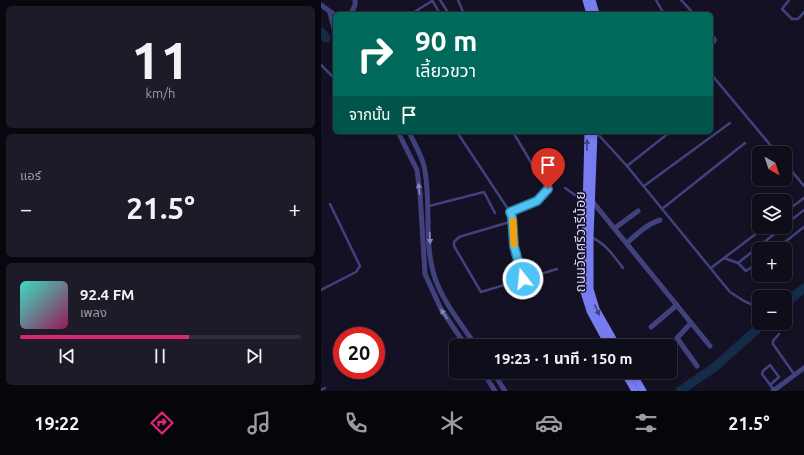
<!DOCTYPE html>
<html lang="th">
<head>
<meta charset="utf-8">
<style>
  body { margin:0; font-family:Ubuntu,"Noto Sans Thai",sans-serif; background:#1c1b27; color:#f1f3f6; height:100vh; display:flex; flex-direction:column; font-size:15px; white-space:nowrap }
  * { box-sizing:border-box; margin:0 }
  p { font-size:13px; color:#9b9ca2 }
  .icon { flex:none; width:22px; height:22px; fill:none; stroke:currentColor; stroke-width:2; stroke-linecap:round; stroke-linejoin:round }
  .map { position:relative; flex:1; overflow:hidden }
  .drawer { display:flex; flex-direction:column; gap:6px; padding:6px; background:#08070e; width:321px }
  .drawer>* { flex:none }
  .top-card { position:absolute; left:12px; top:12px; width:380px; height:122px; border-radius:6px; box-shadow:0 2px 6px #0003,0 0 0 1px #2e2d39; background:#00695c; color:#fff; overflow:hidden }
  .needle { width:26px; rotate:141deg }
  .buttons { position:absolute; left:431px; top:146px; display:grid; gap:8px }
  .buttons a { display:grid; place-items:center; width:40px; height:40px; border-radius:6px; background:#0e0d1a; box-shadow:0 2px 6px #0003,0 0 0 1px #2e2d39; font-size:20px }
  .speed { position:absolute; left:12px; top:327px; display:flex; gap:8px; font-size:20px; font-weight:700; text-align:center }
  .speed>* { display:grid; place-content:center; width:52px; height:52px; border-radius:50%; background:#0e0d1a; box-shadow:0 2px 6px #0003,0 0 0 1px #2e2d39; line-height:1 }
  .speed .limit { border:6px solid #d22; background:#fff; color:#111 }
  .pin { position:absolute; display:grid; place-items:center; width:34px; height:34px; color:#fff; margin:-41px -17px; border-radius:50% 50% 50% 0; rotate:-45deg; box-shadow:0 0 4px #0007 }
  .pin .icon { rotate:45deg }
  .me { position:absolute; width:44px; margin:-22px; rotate:344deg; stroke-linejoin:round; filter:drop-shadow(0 0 3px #0008) }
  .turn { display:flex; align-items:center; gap:14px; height:84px; padding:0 16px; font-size:18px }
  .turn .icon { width:52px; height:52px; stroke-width:2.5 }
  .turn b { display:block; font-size:28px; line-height:34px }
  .then { display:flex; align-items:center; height:38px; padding:0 16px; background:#0003; gap:8px; font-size:15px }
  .big { font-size:30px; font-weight:700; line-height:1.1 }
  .drawer .card { flex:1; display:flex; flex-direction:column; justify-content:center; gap:6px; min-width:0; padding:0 14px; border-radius:6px; background:#1c1b27 }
  .drawer .dial { align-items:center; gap:0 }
  .dial b { font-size:52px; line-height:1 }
  .song { display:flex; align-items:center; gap:12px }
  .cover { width:48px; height:48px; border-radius:6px; background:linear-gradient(135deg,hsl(170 70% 55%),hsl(330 70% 35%)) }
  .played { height:4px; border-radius:2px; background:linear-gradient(90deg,#db2777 60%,#2e2d39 60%) }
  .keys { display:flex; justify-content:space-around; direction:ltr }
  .heat { display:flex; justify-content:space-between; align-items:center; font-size:22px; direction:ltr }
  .trip { position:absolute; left:128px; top:339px; width:228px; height:40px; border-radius:6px; background:#0e0d1a; box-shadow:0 2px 6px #0003,0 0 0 1px #2e2d39; font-weight:700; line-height:40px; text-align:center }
  .tabs { display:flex; height:64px; justify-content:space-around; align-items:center; background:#06050a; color:#9b9ca2 }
  .tabs .icon { width:28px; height:28px }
  .tabs .current { color:#db2777 }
  .tabs b { font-size:18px; color:#f1f3f6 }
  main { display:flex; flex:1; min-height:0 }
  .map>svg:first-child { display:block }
</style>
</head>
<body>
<main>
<section class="drawer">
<div class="card dial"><b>11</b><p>km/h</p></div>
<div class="card"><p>แอร์</p>
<div class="heat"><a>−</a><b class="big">21.5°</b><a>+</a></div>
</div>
<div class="card">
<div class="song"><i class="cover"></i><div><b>92.4 FM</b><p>เพลง</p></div></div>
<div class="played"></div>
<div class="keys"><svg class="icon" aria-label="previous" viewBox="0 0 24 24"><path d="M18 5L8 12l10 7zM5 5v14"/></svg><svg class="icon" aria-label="pause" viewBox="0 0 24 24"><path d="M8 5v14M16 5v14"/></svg><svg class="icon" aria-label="next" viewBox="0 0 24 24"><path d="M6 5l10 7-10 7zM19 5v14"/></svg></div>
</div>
</section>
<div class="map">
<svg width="483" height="391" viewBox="0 0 483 391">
  <rect width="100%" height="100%" fill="#131123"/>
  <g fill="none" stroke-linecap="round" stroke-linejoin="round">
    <g stroke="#152c49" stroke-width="9">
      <polyline points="0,32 5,38"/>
      <polyline points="464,304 483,288"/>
      <polyline points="359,391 395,366 443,323"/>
    </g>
    <g stroke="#41427d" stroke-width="2.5">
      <polyline points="111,0 119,14"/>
      <polyline points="119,0 128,14"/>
      <polyline points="137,0 143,14"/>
      <polyline points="335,0 343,14"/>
      <polyline points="360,0 373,14"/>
      <polyline points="468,0 461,9 471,19 477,19 483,12"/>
      <polyline points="90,14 111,1"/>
      <polyline points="390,33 395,40 390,47"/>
      <polyline points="0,65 14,79"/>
      <polyline points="390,74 456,153"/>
      <polyline points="390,101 392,99"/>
      <polyline points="136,132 189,212 192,221"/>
      <polyline points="275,132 306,166 409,292 423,301 434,306"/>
      <polyline points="464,163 483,186"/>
      <polyline points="306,166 349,132"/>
      <polyline points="323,186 409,123"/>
      <polyline points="244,188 254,195 264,199"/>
      <polyline points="108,206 163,192 174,213"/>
      <polyline points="341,209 424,143"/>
      <polyline points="189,212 210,205 227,191 192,132"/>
      <polyline points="464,212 483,198"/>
      <polyline points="464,225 483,210"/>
      <path d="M270,237C285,244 292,255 302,268"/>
      <polyline points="455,249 483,227"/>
      <polyline points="438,262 425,271 417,263 403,258 444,227"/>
      <polyline points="417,263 462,227"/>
      <polyline points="390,268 403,258"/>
      <polyline points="202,279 193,246 192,221 138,237 133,242 133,246 160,292 236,269"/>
      <polyline points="0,290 35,272 39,266 9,204"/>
      <polyline points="458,334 452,341 452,344 473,374"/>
      <polyline points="449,385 458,377 449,365 442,371 441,374 453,390"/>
      <polyline points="0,390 4,388"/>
    </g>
    <g stroke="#41427d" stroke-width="5">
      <polyline points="0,5 14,15"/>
      <polyline points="9,13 14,32"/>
      <polyline points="30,14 34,5 34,0"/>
      <polyline points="77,132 96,170 99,193 104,274 120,309 145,346"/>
      <path d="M88,132C93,143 100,154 103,166C111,202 102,243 114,278C122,302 141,325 155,346"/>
      <polyline points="271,201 389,346"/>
      <polyline points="294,228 317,211"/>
      <path d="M306,243C316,234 326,224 339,220"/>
      <polyline points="370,323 356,338 376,366"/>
      <polyline points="330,327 356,305"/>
      <polyline points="162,372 174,391"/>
      <polyline points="172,372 184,391"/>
      <polyline points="452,391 483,368"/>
    </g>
    <g stroke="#787cf1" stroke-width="7">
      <polyline points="265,0 269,14"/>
      <polyline points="271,0 275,14"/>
      <polyline points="267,132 263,292 269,311 288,346"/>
      <polyline points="273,132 269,237 269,289 275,309 296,346"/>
      <polyline points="303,372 314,391"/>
      <polyline points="311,372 322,391"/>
    </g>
  </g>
  <defs><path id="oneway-solid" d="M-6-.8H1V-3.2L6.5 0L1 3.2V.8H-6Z"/></defs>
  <g fill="#404180">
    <use href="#oneway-solid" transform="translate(266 145) rotate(-89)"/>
    <use href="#oneway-solid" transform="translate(276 310) rotate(66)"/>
  </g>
  <g fill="#8585b6">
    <use href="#oneway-solid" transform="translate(98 189) rotate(-97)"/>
    <use href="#oneway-solid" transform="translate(109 238) rotate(88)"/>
    <use href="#oneway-solid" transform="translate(123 314) rotate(-124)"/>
  </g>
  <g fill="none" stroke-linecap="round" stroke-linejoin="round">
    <defs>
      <polyline id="route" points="202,279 193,246 191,217 189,212 216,201 227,189"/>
    </defs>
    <use href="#route" stroke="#337fa1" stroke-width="10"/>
    <use href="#route" stroke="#4fc3f7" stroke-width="7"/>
    <polyline stroke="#f59e0b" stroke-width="7" points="192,221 193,244"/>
  </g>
  <g text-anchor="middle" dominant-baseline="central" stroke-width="3" stroke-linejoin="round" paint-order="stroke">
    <g font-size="14" fill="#d9d7fb" stroke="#131123">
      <text transform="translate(259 242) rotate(-90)">ถนนวัดศรีวารีน้อย</text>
    </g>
  </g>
</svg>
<div class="buttons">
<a><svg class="needle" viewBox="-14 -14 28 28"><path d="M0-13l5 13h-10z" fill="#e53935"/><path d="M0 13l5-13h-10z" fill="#9b9ca2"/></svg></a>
<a><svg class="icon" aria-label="layers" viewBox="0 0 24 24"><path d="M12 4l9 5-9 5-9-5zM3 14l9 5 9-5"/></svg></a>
<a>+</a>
<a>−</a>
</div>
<div class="speed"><div class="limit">20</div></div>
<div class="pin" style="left:227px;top:189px;background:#d93025"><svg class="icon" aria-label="arrive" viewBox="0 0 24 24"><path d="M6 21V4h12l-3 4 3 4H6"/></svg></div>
<svg class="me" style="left:202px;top:279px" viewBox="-20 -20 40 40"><circle r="17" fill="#4fc3f7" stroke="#fff" stroke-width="3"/><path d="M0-11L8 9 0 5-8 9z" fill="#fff"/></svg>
<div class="trip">19:23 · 1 นาที · 150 m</div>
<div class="top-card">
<div class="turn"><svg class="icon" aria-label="right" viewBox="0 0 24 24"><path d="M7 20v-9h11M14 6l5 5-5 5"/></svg><div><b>90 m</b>เลี้ยวขวา</div></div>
<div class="then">จากนั้น<svg class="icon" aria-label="arrive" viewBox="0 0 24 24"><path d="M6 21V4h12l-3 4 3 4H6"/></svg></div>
</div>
</div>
</main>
<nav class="tabs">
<b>19:22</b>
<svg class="icon current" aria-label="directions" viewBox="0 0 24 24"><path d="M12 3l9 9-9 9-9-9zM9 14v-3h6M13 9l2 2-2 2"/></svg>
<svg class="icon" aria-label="music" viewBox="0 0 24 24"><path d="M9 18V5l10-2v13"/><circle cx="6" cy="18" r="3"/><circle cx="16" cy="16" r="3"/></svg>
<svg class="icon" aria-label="phone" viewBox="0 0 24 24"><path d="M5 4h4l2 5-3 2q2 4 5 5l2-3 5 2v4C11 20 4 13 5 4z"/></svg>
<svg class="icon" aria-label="climate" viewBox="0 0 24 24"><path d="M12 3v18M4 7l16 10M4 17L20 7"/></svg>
<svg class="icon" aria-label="car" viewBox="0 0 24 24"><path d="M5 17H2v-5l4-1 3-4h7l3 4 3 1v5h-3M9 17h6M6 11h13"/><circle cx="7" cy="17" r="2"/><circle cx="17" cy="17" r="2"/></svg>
<svg class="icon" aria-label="filters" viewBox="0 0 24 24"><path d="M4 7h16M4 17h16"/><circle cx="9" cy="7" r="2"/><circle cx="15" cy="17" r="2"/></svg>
<b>21.5°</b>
</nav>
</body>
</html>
